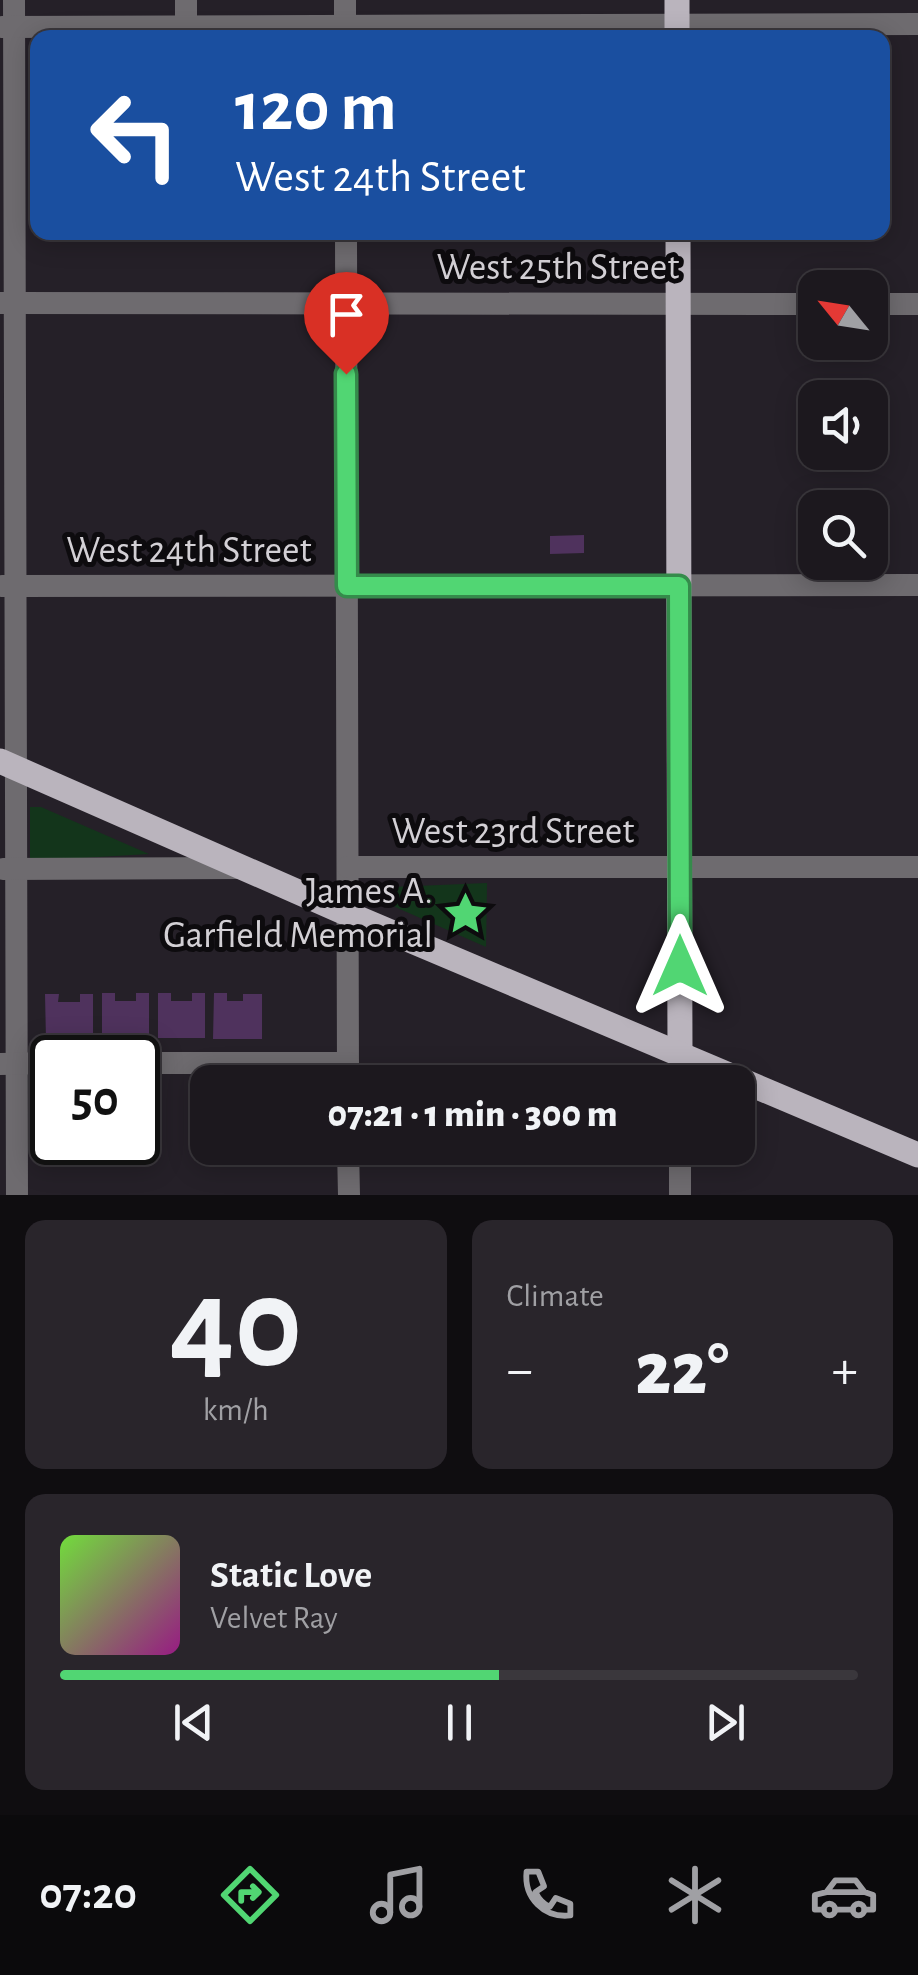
<!DOCTYPE html>
<html lang="en">
<head>
<meta charset="utf-8">
<style>
  body { margin:0; font-family:"Alegreya Sans",sans-serif; background:#29252b; color:#f1f3f6; height:100vh; display:flex; flex-direction:column; font-size:38px; white-space:nowrap }
  * { box-sizing:border-box; margin:0 }
  p { font-size:32px; color:#a0a0a4 }
  .icon { flex:none; width:55px; height:55px; fill:none; stroke:currentColor; stroke-width:2; stroke-linecap:round; stroke-linejoin:round }
  .map { position:relative; height:1195px; overflow:hidden }
  .sheet { display:flex; flex-direction:column; gap:25px; padding:25px; background:#0f0d10; flex:1 }
  .sheet>* { flex:none }
  .top-card { position:absolute; left:30px; top:30px; width:860px; height:210px; border-radius:20px; box-shadow:0 5px 25px #0003,0 0 0 2px #3a373c; background:#1a4fa0; color:#fff; overflow:hidden }
  .needle { width:65px; rotate:300deg }
  .fabs { position:absolute; left:798px; top:270px; display:grid; gap:20px }
  .fabs a { display:grid; place-items:center; width:90px; height:90px; border-radius:20px; background:#1c181e; box-shadow:0 5px 25px #0003,0 0 0 2px #3a373c; font-size:50px }
  .speed { position:absolute; left:30px; top:1035px; display:flex; gap:20px; font-size:50px; font-weight:700; text-align:center }
  .speed>* { display:grid; place-content:center; width:130px; height:130px; border-radius:50%; background:#1c181e; box-shadow:0 5px 25px #0003,0 0 0 2px #3a373c; line-height:1 }
  .speed .limit { border:5px solid #111; border-radius:15px; background:#fff; color:#111 }
  .pin { position:absolute; display:grid; place-items:center; width:85px; height:85px; color:#fff; margin:-102px -42px; border-radius:50% 50% 50% 0; rotate:-45deg; box-shadow:0 0 10px #0007 }
  .pin .icon { rotate:45deg }
  .me { position:absolute; width:110px; margin:-55px; rotate:0deg; stroke-linejoin:round; filter:drop-shadow(0 0 8px #0008) }
  .turn { display:flex; align-items:center; gap:35px; height:210px; padding:0 40px; font-size:45px }
  .turn .icon { width:130px; height:130px; stroke-width:2.5 }
  .turn b { display:block; font-size:70px; line-height:85px }
  .big { font-size:75px; font-weight:800; line-height:1.1 }
  .sheet .card { flex:1; display:flex; flex-direction:column; justify-content:center; gap:15px; min-width:0; padding:0 35px; border-radius:20px; background:#29252b }
  .sheet .dial { align-items:center; gap:0 }
  .dial b { font-size:130px; line-height:1 }
  .song { display:flex; align-items:center; gap:30px }
  .cover { width:120px; height:120px; border-radius:15px; background:linear-gradient(135deg,hsl(100 70% 55%),hsl(310 70% 35%)) }
  .played { height:10px; border-radius:5px; background:linear-gradient(90deg,#51d673 55%,#3a373c 55%) }
  .keys { display:flex; justify-content:space-around; direction:ltr }
  .heat { display:flex; justify-content:space-between; align-items:center; font-size:55px; direction:ltr }
  .sheet .tiles { flex:1; display:grid; gap:25px; grid-template-columns:1fr 1fr }
  .card:last-child { grid-column:span 2 }
  .trip { position:absolute; left:190px; top:1065px; width:565px; height:100px; border-radius:20px; background:#1c181e; box-shadow:0 5px 25px #0003,0 0 0 2px #3a373c; font-weight:800; line-height:100px; text-align:center }
  .tabs { display:flex; height:160px; justify-content:space-around; align-items:center; background:#0b0a0c; color:#a0a0a4 }
  .tabs .icon { width:70px; height:70px }
  .tabs .on { color:#51d673 }
  .tabs b { font-size:45px; color:#f1f3f6 }
  .map>svg:first-child { display:block }
</style>
</head>
<body>
<div class="map">
<svg width="918" height="1195" viewBox="0 0 918 1195">
  <rect width="100%" height="100%" fill="#252028"/>
  <g fill="#13351b">
    <polygon points="30,807 41,807 149,854 30,861"/>
    <polygon points="487,883 486,947 368,895 369,888"/>
  </g>
  <g fill="#4f325d">
    <polygon points="584,535 584,553 550,554 550,536"/>
    <polygon points="102,993 115,993 115,1001 136,1001 136,993 149,993 149,1038 102,1038"/>
    <polygon points="158,993 171,993 171,1001 192,1001 192,993 205,993 205,1038 158,1038"/>
    <polygon points="214,993 227,993 227,1001 243,1001 243,994 262,994 262,1039 213,1039"/>
    <polygon points="45,994 59,994 58,1002 80,1002 80,994 93,994 93,1039 46,1040"/>
  </g>
  <g fill="none" stroke-linecap="round" stroke-linejoin="round">
    <g stroke="#6e6b6f" stroke-width="22">
      <polyline points="14,0 17,1195"/>
      <polyline points="186,0 186,26"/>
      <polyline points="345,0 345,38"/>
      <polyline points="2,27 918,24"/>
      <polyline points="346,232 348,1082"/>
      <polyline points="0,303 815,304"/>
      <polyline points="870,304 918,304"/>
      <polyline points="2,586 918,585"/>
      <polyline points="348,867 918,867"/>
      <polyline points="3,869 241,868"/>
      <polyline points="138,1063 348,1063"/>
      <polyline points="0,1064 52,1063"/>
      <polyline points="680,1082 680,1055"/>
      <polyline points="348,1148 349,1195"/>
      <polyline points="680,1195 680,1148"/>
    </g>
    <g stroke="#bab4bd" stroke-width="25">
      <polyline points="677,0 677,38"/>
      <polyline points="678,232 680,1055"/>
      <polyline points="0,761 348,914 918,1155"/>
    </g>
  </g>
  <g fill="none" stroke-linecap="round" stroke-linejoin="round">
    <defs>
      <polyline id="route" points="346,374 347,586 679,586 680,966"/>
    </defs>
    <use href="#route" stroke="#358b4b" stroke-width="25"/>
    <use href="#route" stroke="#51d673" stroke-width="18"/>
  </g>
  <defs>
    <symbol id="sight-bare" viewBox="-9 -9 18 18"><path d="M0-6L1.8-2.2L6-1.7L2.9 1.2L3.7 5.4L0 3.3L-3.7 5.4L-2.9 1.2L-6-1.7L-1.8-2.2Z" fill="#51d673" stroke="#0d0b0e" stroke-width="2.5" paint-order="stroke"/></symbol>
  </defs>
  <g fill-rule="evenodd">
    <use href="#sight-bare" x="434" y="882" width="63" height="63"/>
  </g>
  <g text-anchor="middle" dominant-baseline="central" stroke-width="10" stroke-linejoin="round" paint-order="stroke">
    <g font-size="38" fill="#d3d0d5" stroke="#0d0b0e">
      <text x="558" y="268">West 25th Street</text>
      <text x="189" y="551">West 24th Street</text>
      <text x="513" y="832">West 23rd Street</text>
    </g>
    <g font-size="38" fill="#d3d0d5" stroke="#0d0b0e" text-anchor="end">
      <text x="433" y="892">James A.<tspan x="433" dy="44">Garfield Memorial</tspan></text>
    </g>
  </g>
</svg>
<div class="fabs">
<a><svg class="needle" viewBox="-14 -14 28 28"><path d="M0-13l5 13h-10z" fill="#e53935"/><path d="M0 13l5-13h-10z" fill="#a0a0a4"/></svg></a>
<a><svg class="icon" aria-label="sound" viewBox="0 0 24 24"><path d="M4 9h4l5-4v14l-5-4H4zM17 9q2 3 0 6"/></svg></a>
<a><svg class="icon" aria-label="search" viewBox="0 0 24 24"><circle cx="10" cy="10" r="6"/><path d="M15 15l6 6"/></svg></a>
</div>
<div class="speed"><div class="limit">50</div></div>
<div class="pin" style="left:346px;top:374px;background:#d93025"><svg class="icon" aria-label="arrive" viewBox="0 0 24 24"><path d="M6 21V4h12l-3 4 3 4H6"/></svg></div>
<svg class="me" style="left:680px;top:966px" viewBox="-20 -20 40 40"><path d="M0-17L14 15 0 8-14 15z" fill="#51d673" stroke="#fff" stroke-width="4"/></svg>
<div class="trip">07:21 · 1 min · 300 m</div>
<div class="top-card">
<div class="turn"><svg class="icon" aria-label="left" viewBox="0 0 24 24"><path d="M17 20v-9H6M10 6l-5 5 5 5"/></svg><div><b>120 m</b>West 24th Street</div></div>
</div>
</div>
<section class="sheet">
<div class="tiles">
<div class="card dial"><b>40</b><p>km/h</p></div>
<div class="card"><p>Climate</p>
<div class="heat"><a>−</a><b class="big">22°</b><a>+</a></div>
</div>
<div class="card">
<div class="song"><i class="cover"></i><div><b>Static Love</b><p>Velvet Ray</p></div></div>
<div class="played"></div>
<div class="keys"><svg class="icon" aria-label="previous" viewBox="0 0 24 24"><path d="M18 5L8 12l10 7zM5 5v14"/></svg><svg class="icon" aria-label="pause" viewBox="0 0 24 24"><path d="M8 5v14M16 5v14"/></svg><svg class="icon" aria-label="next" viewBox="0 0 24 24"><path d="M6 5l10 7-10 7zM19 5v14"/></svg></div>
</div>
</div>
</section>
<nav class="tabs">
<b>07:20</b>
<svg class="icon on" aria-label="directions" viewBox="0 0 24 24"><path d="M12 3l9 9-9 9-9-9zM9 14v-3h6M13 9l2 2-2 2"/></svg>
<svg class="icon" aria-label="music" viewBox="0 0 24 24"><path d="M9 18V5l10-2v13"/><circle cx="6" cy="18" r="3"/><circle cx="16" cy="16" r="3"/></svg>
<svg class="icon" aria-label="phone" viewBox="0 0 24 24"><path d="M5 4h4l2 5-3 2q2 4 5 5l2-3 5 2v4C11 20 4 13 5 4z"/></svg>
<svg class="icon" aria-label="climate" viewBox="0 0 24 24"><path d="M12 3v18M4 7l16 10M4 17L20 7"/></svg>
<svg class="icon" aria-label="car" viewBox="0 0 24 24"><path d="M5 17H2v-5l4-1 3-4h7l3 4 3 1v5h-3M9 17h6M6 11h13"/><circle cx="7" cy="17" r="2"/><circle cx="17" cy="17" r="2"/></svg>
</nav>
</body>
</html>
